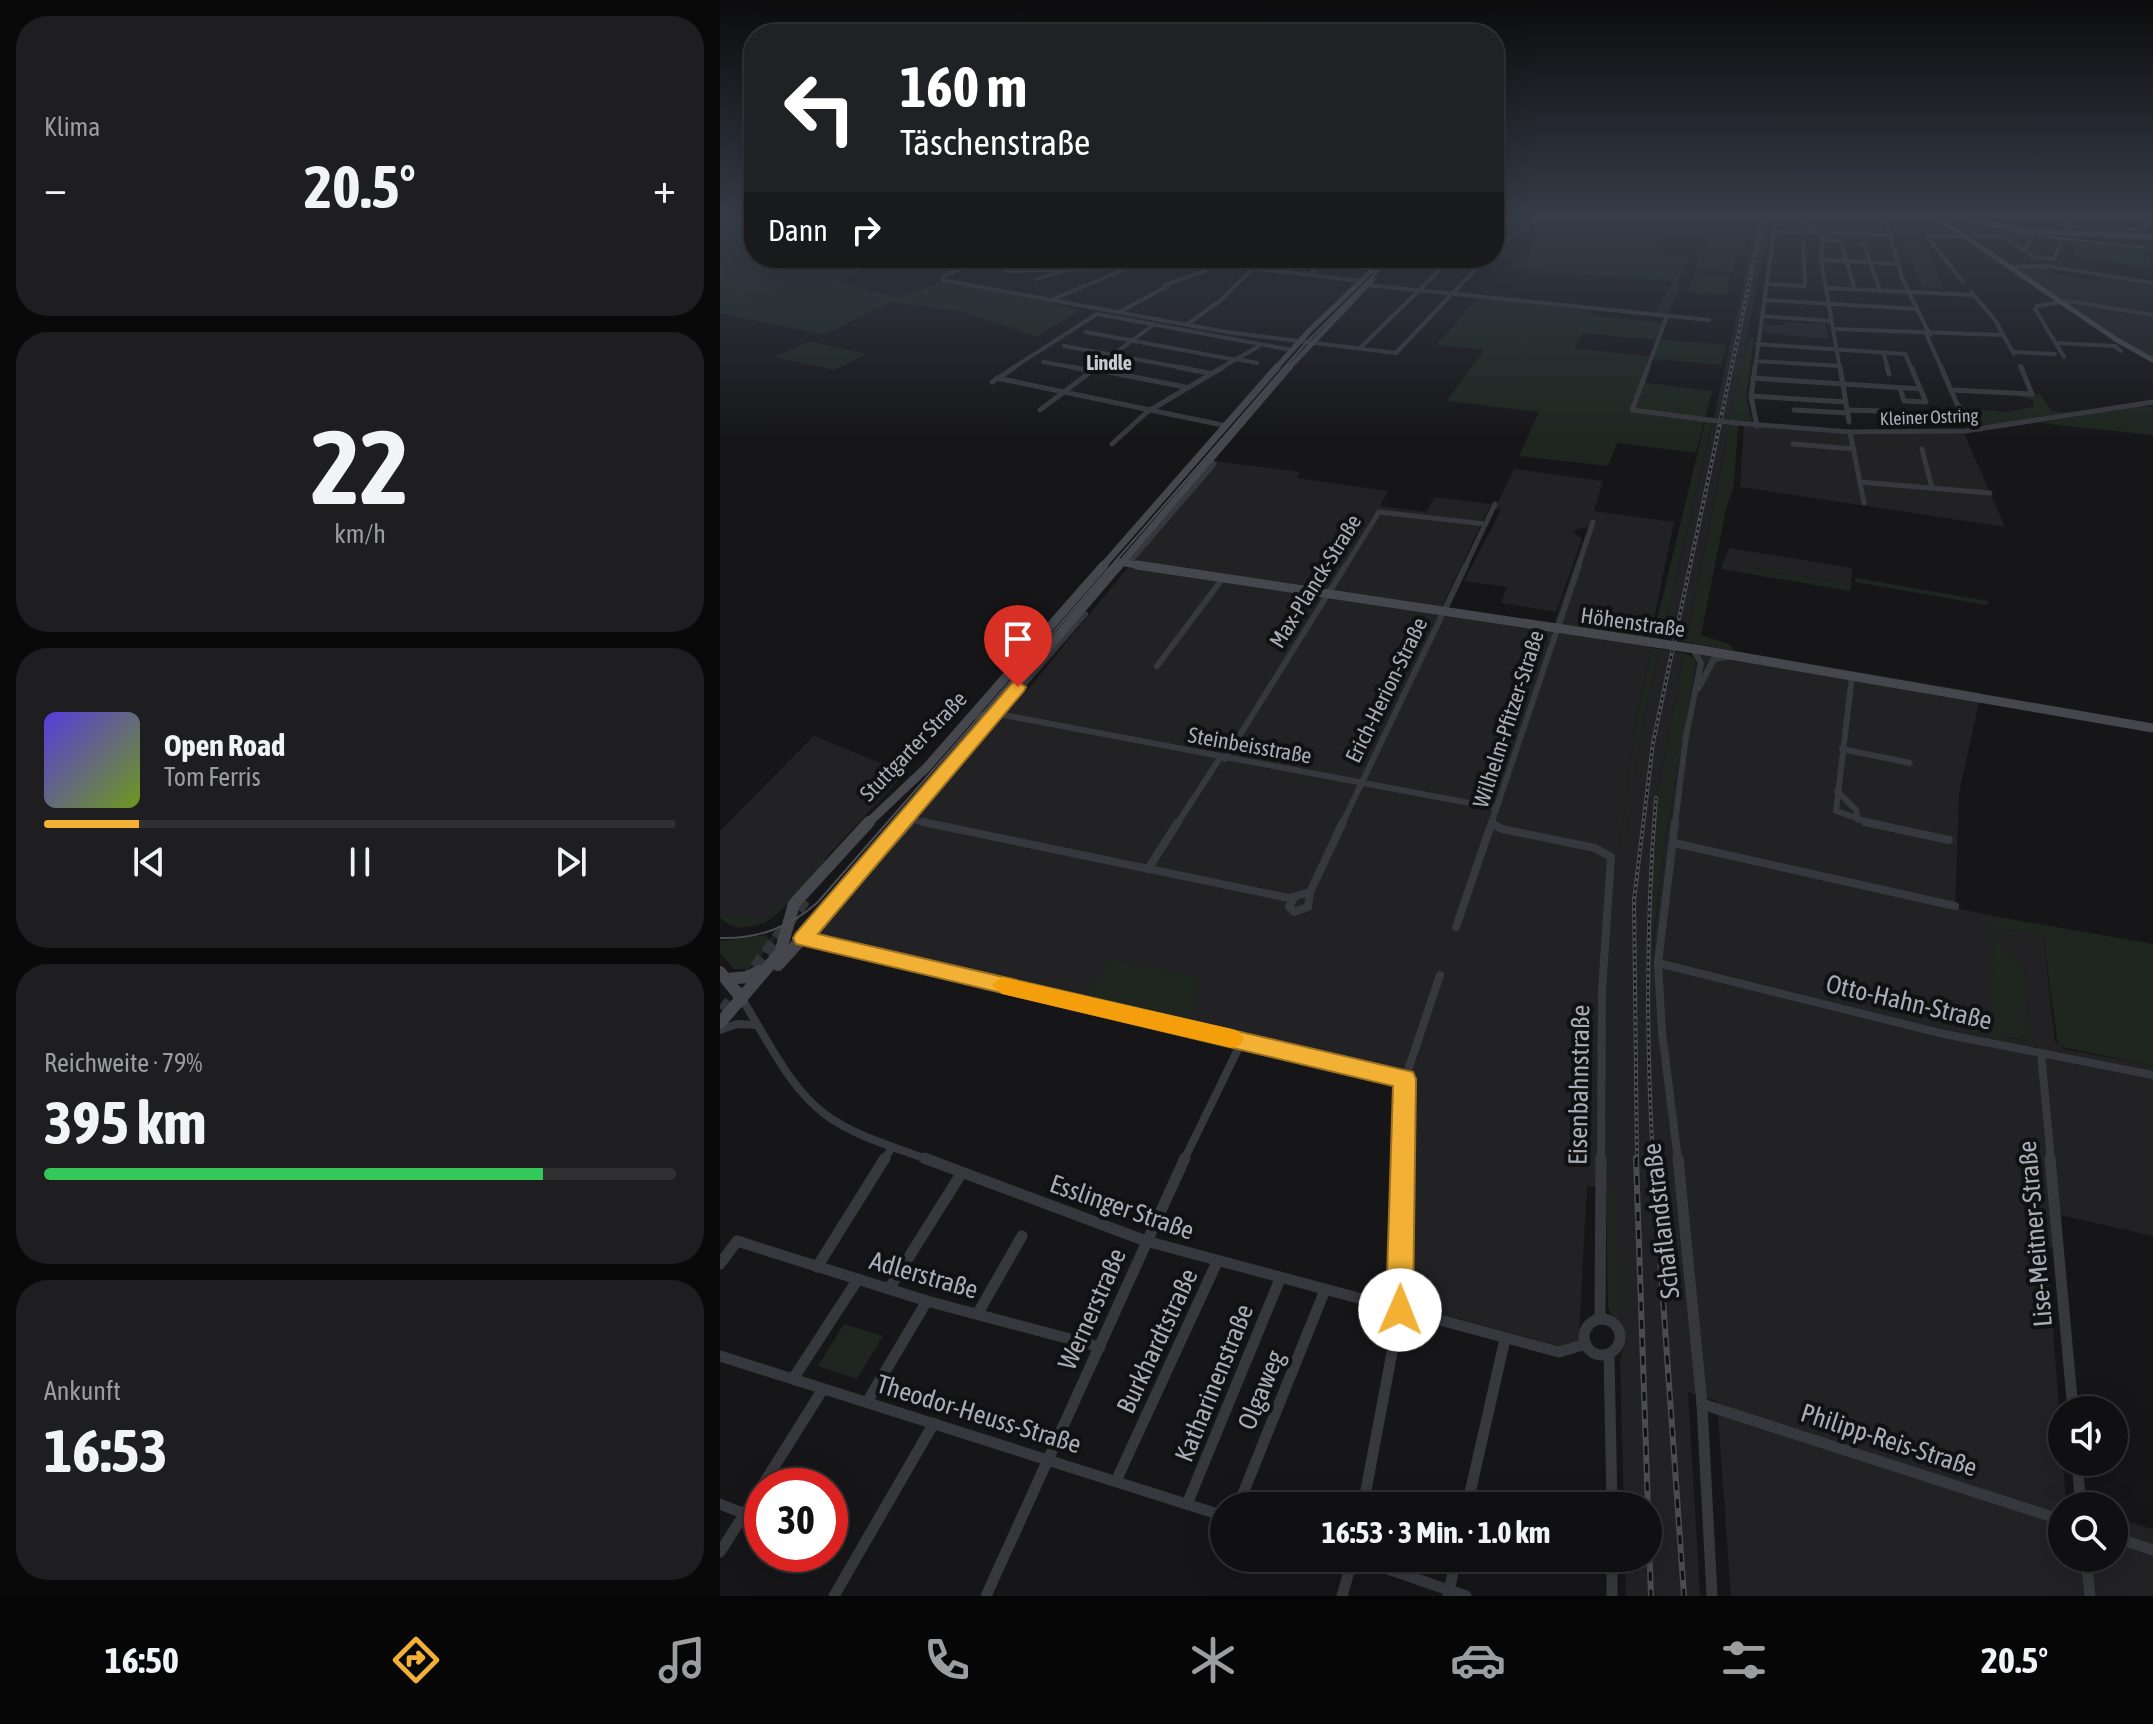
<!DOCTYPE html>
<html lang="de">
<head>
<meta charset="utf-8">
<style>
  body { margin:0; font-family:"Asap Condensed",sans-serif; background:#1e1e20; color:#f1f3f6; height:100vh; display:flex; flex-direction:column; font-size:30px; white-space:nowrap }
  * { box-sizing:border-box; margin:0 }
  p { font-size:26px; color:#9c9d9f }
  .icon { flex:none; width:44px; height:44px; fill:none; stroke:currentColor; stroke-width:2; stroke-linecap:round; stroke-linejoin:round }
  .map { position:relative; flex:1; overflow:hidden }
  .details { display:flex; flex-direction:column; gap:16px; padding:16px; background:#09090a; width:720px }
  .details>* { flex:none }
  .banner { position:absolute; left:24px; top:24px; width:760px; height:244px; border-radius:32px; box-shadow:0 8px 32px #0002,0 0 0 2px #303032; background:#202124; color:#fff; overflow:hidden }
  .buttons { position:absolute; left:1328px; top:1396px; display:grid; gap:16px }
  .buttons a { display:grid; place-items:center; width:80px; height:80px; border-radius:50%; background:#101012; box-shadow:0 8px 32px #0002,0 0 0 2px #303032; font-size:40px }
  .speed { position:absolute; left:24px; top:1468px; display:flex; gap:16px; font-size:40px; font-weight:700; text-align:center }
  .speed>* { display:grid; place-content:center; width:104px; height:104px; border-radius:50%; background:#101012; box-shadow:0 8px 32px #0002,0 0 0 2px #303032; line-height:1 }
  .speed .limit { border:12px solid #d22; background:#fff; color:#111 }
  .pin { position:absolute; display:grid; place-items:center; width:68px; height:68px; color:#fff; margin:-82px -34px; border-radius:50% 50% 50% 0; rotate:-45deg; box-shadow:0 0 8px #0007 }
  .pin .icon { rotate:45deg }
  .me { position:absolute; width:88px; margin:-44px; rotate:1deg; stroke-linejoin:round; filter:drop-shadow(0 0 6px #0008) }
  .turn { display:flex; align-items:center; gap:28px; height:168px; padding:0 24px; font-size:36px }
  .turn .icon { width:104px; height:104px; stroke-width:2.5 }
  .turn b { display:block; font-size:56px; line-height:68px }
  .then { display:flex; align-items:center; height:76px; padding:0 24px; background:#0003; gap:16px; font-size:30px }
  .big { font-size:60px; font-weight:700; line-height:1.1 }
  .details .tile { flex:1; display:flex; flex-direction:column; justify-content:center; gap:12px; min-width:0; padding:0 28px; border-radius:32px; background:#1e1e20 }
  .details .dial { align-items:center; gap:0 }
  .dial b { font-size:104px; line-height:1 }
  .song { display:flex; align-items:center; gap:24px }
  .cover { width:96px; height:96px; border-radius:12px; background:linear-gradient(135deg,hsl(250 70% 55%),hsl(80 70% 35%)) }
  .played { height:8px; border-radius:4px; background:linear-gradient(90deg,#f2b134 15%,#303032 15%) }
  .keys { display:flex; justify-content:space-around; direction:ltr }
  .heat { display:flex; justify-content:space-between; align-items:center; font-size:44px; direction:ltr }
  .charge { height:12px; border-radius:6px; background:linear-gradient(90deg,#34c759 79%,#303032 0) }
  .trip { position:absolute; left:490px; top:1492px; width:452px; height:80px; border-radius:40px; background:#101012; box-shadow:0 8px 32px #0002,0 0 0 2px #303032; font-weight:700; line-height:80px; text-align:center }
  .tabs { display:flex; height:128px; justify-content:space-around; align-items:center; background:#060607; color:#9c9d9f }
  .tabs .icon { width:56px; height:56px }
  .tabs .active { color:#f2b134 }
  .tabs b { font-size:36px; color:#f1f3f6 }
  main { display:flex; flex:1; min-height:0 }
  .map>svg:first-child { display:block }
</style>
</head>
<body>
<main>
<section class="details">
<div class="tile"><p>Klima</p>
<div class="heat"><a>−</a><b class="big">20.5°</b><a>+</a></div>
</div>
<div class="tile dial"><b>22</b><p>km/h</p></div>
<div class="tile">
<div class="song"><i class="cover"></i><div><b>Open Road</b><p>Tom Ferris</p></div></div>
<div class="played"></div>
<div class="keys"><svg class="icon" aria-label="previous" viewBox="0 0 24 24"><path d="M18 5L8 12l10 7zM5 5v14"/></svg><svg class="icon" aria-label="pause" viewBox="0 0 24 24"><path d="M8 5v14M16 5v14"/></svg><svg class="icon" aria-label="next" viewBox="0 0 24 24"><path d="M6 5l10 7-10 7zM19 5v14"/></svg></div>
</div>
<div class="tile"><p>Reichweite · 79%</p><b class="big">395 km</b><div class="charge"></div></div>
<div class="tile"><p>Ankunft</p><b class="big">16:53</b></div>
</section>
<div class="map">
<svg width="1433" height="1596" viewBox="0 0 1433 1596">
  <rect width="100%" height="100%" fill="#161618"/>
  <g fill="#222225" fill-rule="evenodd">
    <polygon points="1038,217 1050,217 1020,374 1009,420 994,418"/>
    <polygon points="1080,217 1163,217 1165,234 1096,231"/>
    <polygon points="1325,267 1333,274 1379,281 1381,276 1433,283 1433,358 1403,342 1294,268"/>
    <polygon points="1064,322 1105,324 1108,339 1043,333 1044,324 1064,325"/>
    <polygon points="992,423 1010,425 966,642 942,638"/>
    <polygon points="1024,426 1134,435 1244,433 1285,527 1020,487"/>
    <path d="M495,461L580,472L577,478L668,491L660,506L706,512L715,497L771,504L721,608L834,624L868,527L855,530L854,533L862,539L836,612L781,603L787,587L744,581L781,510L775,509L794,469L883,481L874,511L954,522L930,638L932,648L916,723L900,848L903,855L919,742L939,649L964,653L938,793L931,890L933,951L943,853L980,645L1261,693L1239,793L1235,908L1273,916V934L1290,930L1323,936L1335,1042L1344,1049L1433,1066V1236L1336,1214L1338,1248L1327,1247L1346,1503L1355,1506H1342V1558H1394V1518L1433,1529V1596H1011L997,1401L968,1392L980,1596H906L905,1558H928V1506H904L900,1358L906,1340L898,1322L897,1188L867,1186L858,1351L675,1302L676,1081L81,942L309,688ZM1273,942L1304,968L1306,1041L1279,1036Z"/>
    <polygon points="1009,548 1132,568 1131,585 1021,566 1018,572 1001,569"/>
    <polygon points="94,736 185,773 45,923 19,928 10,925 0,918 0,831"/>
  </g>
  <g fill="#1e261f">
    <polygon points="844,217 1032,217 1024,255 1017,254 1012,272 975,269 981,251 1008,253 986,250 990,227 923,223 920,230 947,231 935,254 970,257 957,281 961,289 945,315 935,314 953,281 793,269 823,232"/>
    <polygon points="0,223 34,226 34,258 128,261 170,258 117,281 179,298 223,281 336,302 334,304 361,310 316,337 244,312 171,302 103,335 0,313"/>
    <polygon points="1301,234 1369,242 1368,248 1372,248 1373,243 1422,248 1420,254 1430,257 1432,268 1352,256 1356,246 1324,238 1298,237"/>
    <path d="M1183,239L1197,240C1209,254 1218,270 1222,288L1202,287Z"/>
    <polygon points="975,273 1011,276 1006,295 968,292"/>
    <polygon points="758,298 871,310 870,315 942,323 935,340 863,333 854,348 929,356 920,382 992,391 976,453 897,443 888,466 799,456 819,412 727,401 764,350 716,345"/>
    <polygon points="1028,337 1034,338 1026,399 1032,421 1009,420"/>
    <polygon points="940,339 1006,345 1001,365 933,359"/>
    <polygon points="90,341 146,354 114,370 55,357"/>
    <polygon points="1316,394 1321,395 1332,411 1356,413 1264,427 1243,408 1288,412 1314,406 1313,400 1298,396"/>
    <polygon points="1422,405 1433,407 1433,435 1320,423"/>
    <polygon points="985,422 992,423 942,638 933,637"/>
    <polygon points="1010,425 1018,425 1014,485 1006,509 981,635 1009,644 1015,651 966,642"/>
    <polygon points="1021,566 1131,585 1130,591 1018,572"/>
    <polygon points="1136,578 1268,601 1267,605 1135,582"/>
    <polygon points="932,648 939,649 919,742 903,857 900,848 916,723"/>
    <polygon points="964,653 975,658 976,665 943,853 932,952 928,955 938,793"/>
    <path d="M98,858L106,860C79,889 46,948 2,919L11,914L26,920L48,919L101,861Z"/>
    <polygon points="1273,916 1433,944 1433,1066 1338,1046 1323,936 1290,930 1283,935 1273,934"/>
    <polygon points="47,935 48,939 55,936 54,942 29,969 14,969 0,953 0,941"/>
    <polygon points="1273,941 1281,943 1304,968 1309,1041 1279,1036 1279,1043 1271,1041"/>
    <polygon points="390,958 480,978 469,1023 364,999"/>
    <polygon points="886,1187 897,1188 898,1322 888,1309"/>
    <polygon points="124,1324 163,1336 137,1379 98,1366"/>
  </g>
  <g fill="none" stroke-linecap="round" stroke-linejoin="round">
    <polyline stroke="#333438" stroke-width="12" stroke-dasharray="12 6" stroke-linecap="butt" points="3,1011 85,900"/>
    <g stroke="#37383d" stroke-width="4">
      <polyline points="785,217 811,222"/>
      <polyline points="1165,217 1182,278 1210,335"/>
      <polyline points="1080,220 1103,235 1101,260 1120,369"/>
      <polyline points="1053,232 1167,235"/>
      <polyline points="1348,232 1353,217"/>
      <polyline points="1393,233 1424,227 1431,217"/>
      <polyline points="1207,236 1282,236 1314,257 1334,259 1341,243"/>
      <polyline points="1207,236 1243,282"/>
      <polyline points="1101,239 1121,242 1135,290"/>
      <polyline points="1140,243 1144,244 1160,291"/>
      <polyline points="774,250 818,217"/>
      <polyline points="1304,250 1312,238"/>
      <polyline points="268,258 266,261 288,271 405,268"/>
      <polyline points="449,258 640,281"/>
      <polyline points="1101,260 1179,264"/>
      <polyline points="603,263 635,267"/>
      <polyline points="726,264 758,266"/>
      <polyline points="337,267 353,258"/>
      <polyline points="1290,267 1326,266 1433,283"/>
      <polyline points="278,268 302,258"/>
      <polyline points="551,271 567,258"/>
      <polyline points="589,275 609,258"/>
      <polyline points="316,279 347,270"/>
      <polyline points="223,280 506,332 676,353 766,258"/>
      <polyline points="223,280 223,276 266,258"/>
      <polyline points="1046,284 1085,286 1083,241"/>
      <polyline points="647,285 989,320"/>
      <polyline points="1106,288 1253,295"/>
      <polyline points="1251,292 1275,320 1294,354"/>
      <polyline points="331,300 432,258"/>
      <polyline points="1044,300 1196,309"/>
      <polyline points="401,311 448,286 444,285 485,271 480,268 488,264"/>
      <polyline points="1041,316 1112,321"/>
      <polyline points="466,325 501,300 532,269"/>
      <polyline points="1113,329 1283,335"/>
      <polyline points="366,332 516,360"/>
      <polyline points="1206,334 1222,369"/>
      <polyline points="1336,343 1395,346 1401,351"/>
      <polyline points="1037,344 1185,354 1192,369"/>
      <polyline points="344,346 469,369"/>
      <polyline points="640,348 732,258"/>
      <polyline points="1163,352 1168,369"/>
      <polyline points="1293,352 1335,354"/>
      <polyline points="1344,357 1315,309 1317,306 1348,301 1433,315"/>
      <polyline points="517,359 537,363"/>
      <polyline points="1036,361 1120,366"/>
      <polyline points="323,362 363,369"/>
      <polyline points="1300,366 1301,369"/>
      <polyline points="291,369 377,314 572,350"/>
      <polyline points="374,369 433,325"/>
      <polyline points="499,369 541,345"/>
      <polyline points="927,369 947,316"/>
      <polyline points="1035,369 1056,217"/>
    </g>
    <g stroke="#37383d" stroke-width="5">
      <polyline points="352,367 372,371"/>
      <polyline points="458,367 488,373"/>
      <polyline points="928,367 912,410 989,420"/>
      <polyline points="1035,367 1031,396 1037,426"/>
      <polyline points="1120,367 1129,422"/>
      <polyline points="1167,367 1169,374"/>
      <polyline points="1221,367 1237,404 1261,429"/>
      <polyline points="373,369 465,387"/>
      <polyline points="277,378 507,426"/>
      <polyline points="1033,378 1201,389"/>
      <polyline points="272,382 295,367"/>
      <polyline points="1180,388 1184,401 1206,402 1191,367"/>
      <polyline points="1231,390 1312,394 1301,367"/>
      <polyline points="1031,396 1126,402"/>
      <polyline points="320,410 377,367"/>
      <polyline points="1074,410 1128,413"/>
      <polyline points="1127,410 1162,411"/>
      <polyline points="1017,423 1130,432 1245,431 1433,402"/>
      <polyline points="1130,432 1144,503"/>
      <polyline points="392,444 427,412 503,367"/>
      <polyline points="1073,444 1134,449"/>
      <polyline points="1202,449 1212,488"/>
      <polyline points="1140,482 1270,493"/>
      <polyline points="408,564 494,464 490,460"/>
      <polyline points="625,567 659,512 765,524"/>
      <polyline points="745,567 775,504"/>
      <polyline points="858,567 873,522"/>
    </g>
    <g stroke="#37383d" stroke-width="6">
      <polyline points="437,666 503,578"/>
      <polyline points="1132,676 1116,811 1154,824"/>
      <polyline points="978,689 994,659 1007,657"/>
      <polyline points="295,694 365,614"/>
      <polyline points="252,716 278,714 776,808"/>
      <polyline points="1122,749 1190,763"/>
      <polyline points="505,759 626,565"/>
      <polyline points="1117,791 1136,810 1138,820"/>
      <polyline points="188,819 212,824"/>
      <polyline points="457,824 500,758"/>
      <polyline points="622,824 746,565"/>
      <polyline points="771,824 859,565"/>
      <polyline points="955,824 966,736 981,663 975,653"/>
    </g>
    <g stroke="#37383d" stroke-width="8">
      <polyline points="203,822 569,898 590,892"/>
      <polyline points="955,822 938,963 942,1032 958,1160"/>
      <polyline points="1145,822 1229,840"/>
      <polyline points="773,824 782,829 875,848 891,857 882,990 881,1160"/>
      <polyline points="954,843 1235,906"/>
      <polyline points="428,869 458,822"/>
      <polyline points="574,898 569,907 574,912 588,907 590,892 623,822"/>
      <polyline points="736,927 772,822"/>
      <polyline points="83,938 685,1079"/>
      <polyline points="938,963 1224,1034 1433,1075"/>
      <path d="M22,999C46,1037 69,1088 106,1115C136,1137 175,1147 209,1160"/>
      <polyline points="0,1030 17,1024 37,1025"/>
      <polyline points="1321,1053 1331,1160"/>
      <polyline points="164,1160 172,1147"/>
      <polyline points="464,1160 522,1041"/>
      <polyline points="683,1160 685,1079 720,975"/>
    </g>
    <g stroke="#37383d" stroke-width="11">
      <polyline points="204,1158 426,1241 839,1352 866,1344"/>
      <polyline points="958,1158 982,1404 992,1596"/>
      <polyline points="1330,1158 1353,1410"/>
      <polyline points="0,1264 17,1241 207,1301 380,1347"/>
      <polyline points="97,1267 165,1158"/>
      <polyline points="170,1287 241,1174"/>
      <polyline points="258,1313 302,1236"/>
      <polyline points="880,1319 881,1158"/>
      <circle cx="882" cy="1337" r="18"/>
      <polyline points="889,1354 892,1506"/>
      <polyline points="0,1356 504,1516"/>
      <polyline points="73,1379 138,1279"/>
      <polyline points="147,1402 207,1301"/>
      <polyline points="982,1404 1342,1520"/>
      <polyline points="1357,1462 1361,1506"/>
      <polyline points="396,1481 497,1262"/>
      <polyline points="42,1486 103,1389"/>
      <polyline points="0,1504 25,1514"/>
      <polyline points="467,1504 560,1279"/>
      <polyline points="518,1506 605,1290"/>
      <polyline points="643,1506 680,1310 683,1158"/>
      <polyline points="747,1506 785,1339"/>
      <polyline points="1394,1537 1433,1550"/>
      <polyline points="0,1552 42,1487"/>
      <polyline points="636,1558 746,1596"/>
      <polyline points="892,1558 892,1596"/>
      <polyline points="1366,1558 1370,1596"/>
      <polyline points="114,1596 214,1423"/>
      <polyline points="266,1596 465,1158"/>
      <polyline points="622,1596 633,1558"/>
      <polyline points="728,1596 736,1558"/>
    </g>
    <g stroke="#45474d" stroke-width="5">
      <polyline points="1216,217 1397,340 1433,360"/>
      <polyline points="1247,217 1305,231 1433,237"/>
      <polyline points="555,369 589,331 665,258"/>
      <polyline points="568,369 653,279"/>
    </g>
    <g stroke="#45474d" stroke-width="7">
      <polyline points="399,562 430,567"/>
      <polyline points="382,567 557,367"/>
      <polyline points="398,567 569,367"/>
    </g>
    <g stroke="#45474d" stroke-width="9">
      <polyline points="417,565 936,643"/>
      <polyline points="975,649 1433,728"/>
      <polyline points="147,824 207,767 384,565"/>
      <polyline points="186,824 308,671 399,565"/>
    </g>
    <g stroke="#45474d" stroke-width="12">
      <polyline points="58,965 188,822"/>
      <polyline points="0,972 22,999"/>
      <polyline points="7,979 28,977 39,971"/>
      <polyline points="0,1023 60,953 74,904 149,822"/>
    </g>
    <g stroke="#4a4c52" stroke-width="2">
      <polyline points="1236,217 1304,234 1427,248"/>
      <path d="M0,938C38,939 68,928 97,903L585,344L671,258"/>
    </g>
    <defs>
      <g id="rail-far1">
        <polyline points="917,1160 914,900 933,743 1043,217"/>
        <path d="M933,1160C926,1038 926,919 936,798"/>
      </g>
      <g id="rail">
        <polyline points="916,1158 931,1596"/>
        <polyline points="933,1158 964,1596"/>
      </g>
    </defs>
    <use href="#rail-far1" stroke="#4a4c52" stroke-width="4"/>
    <use href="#rail" stroke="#4a4c52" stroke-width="6"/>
    <use href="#rail-far1" stroke="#111113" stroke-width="2" stroke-dasharray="3" stroke-linecap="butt"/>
    <use href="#rail" stroke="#111113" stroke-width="3" stroke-dasharray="9" stroke-linecap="butt"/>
    <polyline stroke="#37383d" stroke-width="5" points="989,420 1017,423"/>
    <polyline stroke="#45474d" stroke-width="9" points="936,643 975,649"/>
  </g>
  <linearGradient id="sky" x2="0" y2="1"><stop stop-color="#0c0c0d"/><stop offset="0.49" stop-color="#363c48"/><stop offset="1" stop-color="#363c48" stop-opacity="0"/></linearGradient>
  <rect width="1433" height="440" fill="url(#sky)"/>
  <polygon fill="#f2b134" stroke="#9d7322" stroke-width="2" points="298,682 306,687 304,691 98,934 693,1072 696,1079 693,1310 689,1319 680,1323 670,1319 666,1310 673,1086 76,944 73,938 76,933 292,683"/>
  <polygon fill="#f59e0b" points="282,977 512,1029 520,1032 524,1039 520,1045 512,1048 282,994 272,985"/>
  <g text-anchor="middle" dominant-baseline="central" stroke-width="8" stroke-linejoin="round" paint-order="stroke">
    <g font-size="18" fill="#a8adb8" stroke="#111113">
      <text transform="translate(1209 417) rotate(-2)">Kleiner Ostring</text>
    </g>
    <g font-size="20" font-weight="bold" fill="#c9ccd4" stroke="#111113">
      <text x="389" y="362">Lindle</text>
    </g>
    <g font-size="22" fill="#a8adb8" stroke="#111113">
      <text transform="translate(595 581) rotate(-58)">Max-Planck-Straße</text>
      <text transform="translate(913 622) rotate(8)">Höhenstraße</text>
      <text transform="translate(666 690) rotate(-64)">Erich-Herion-Straße</text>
      <text transform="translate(788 719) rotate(-72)">Wilhelm-Pfitzer-Straße</text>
      <text transform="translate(530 745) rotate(10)">Steinbeisstraße</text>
      <text transform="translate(193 746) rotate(-46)">Stuttgarter Straße</text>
    </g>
    <g font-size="26" fill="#a8adb8" stroke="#111113">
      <text transform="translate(1189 1002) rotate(13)">Otto-Hahn-Straße</text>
      <text transform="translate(859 1085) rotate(-89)">Eisenbahnstraße</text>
      <text transform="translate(402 1207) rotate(19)">Esslinger Straße</text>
      <text transform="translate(941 1221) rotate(-97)">Schaflandstraße</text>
      <text transform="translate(1315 1234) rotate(-95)">Lise-Meitner-Straße</text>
      <text transform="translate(204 1275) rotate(16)">Adlerstraße</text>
      <text transform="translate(372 1309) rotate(-66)">Wernerstraße</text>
      <text transform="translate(437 1341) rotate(-65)">Burkhardtstraße</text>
      <text transform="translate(494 1383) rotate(-68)">Katharinenstraße</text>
      <text transform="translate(541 1390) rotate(-68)">Olgaweg</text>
      <text transform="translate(259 1414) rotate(17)">Theodor-Heuss-Straße</text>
      <text transform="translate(1169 1440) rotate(18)">Philipp-Reis-Straße</text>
    </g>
  </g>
</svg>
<div class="buttons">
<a><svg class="icon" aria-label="sound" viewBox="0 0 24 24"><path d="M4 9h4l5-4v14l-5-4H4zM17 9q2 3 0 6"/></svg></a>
<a><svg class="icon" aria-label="search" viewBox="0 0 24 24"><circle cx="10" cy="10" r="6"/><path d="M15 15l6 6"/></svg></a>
</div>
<div class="speed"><div class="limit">30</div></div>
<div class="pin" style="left:298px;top:687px;background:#d93025"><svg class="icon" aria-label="arrive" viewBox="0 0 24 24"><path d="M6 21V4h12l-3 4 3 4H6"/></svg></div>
<svg class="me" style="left:680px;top:1310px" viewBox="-20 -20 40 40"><circle r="19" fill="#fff"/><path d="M0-13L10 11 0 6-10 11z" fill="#f2b134"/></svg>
<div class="trip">16:53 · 3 Min. · 1.0 km</div>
<div class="banner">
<div class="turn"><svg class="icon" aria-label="left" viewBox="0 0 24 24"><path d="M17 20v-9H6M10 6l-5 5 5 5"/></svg><div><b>160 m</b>Täschenstraße</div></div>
<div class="then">Dann<svg class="icon" aria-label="right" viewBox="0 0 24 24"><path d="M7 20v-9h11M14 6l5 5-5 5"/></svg></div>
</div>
</div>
</main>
<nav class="tabs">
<b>16:50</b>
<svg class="icon active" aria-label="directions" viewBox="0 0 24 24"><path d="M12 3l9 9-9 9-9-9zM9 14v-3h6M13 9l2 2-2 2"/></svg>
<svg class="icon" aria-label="music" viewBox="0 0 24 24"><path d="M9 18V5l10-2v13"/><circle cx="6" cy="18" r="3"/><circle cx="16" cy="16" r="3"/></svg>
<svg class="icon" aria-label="phone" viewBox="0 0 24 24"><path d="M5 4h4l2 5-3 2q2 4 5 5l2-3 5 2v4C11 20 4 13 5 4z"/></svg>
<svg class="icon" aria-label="climate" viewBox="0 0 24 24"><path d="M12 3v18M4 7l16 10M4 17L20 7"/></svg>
<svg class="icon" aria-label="car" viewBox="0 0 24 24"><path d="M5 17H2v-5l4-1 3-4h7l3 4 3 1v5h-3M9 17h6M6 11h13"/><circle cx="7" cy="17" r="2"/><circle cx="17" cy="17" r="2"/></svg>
<svg class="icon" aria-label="filters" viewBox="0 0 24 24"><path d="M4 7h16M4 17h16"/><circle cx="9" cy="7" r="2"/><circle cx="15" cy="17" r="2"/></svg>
<b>20.5°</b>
</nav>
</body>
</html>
